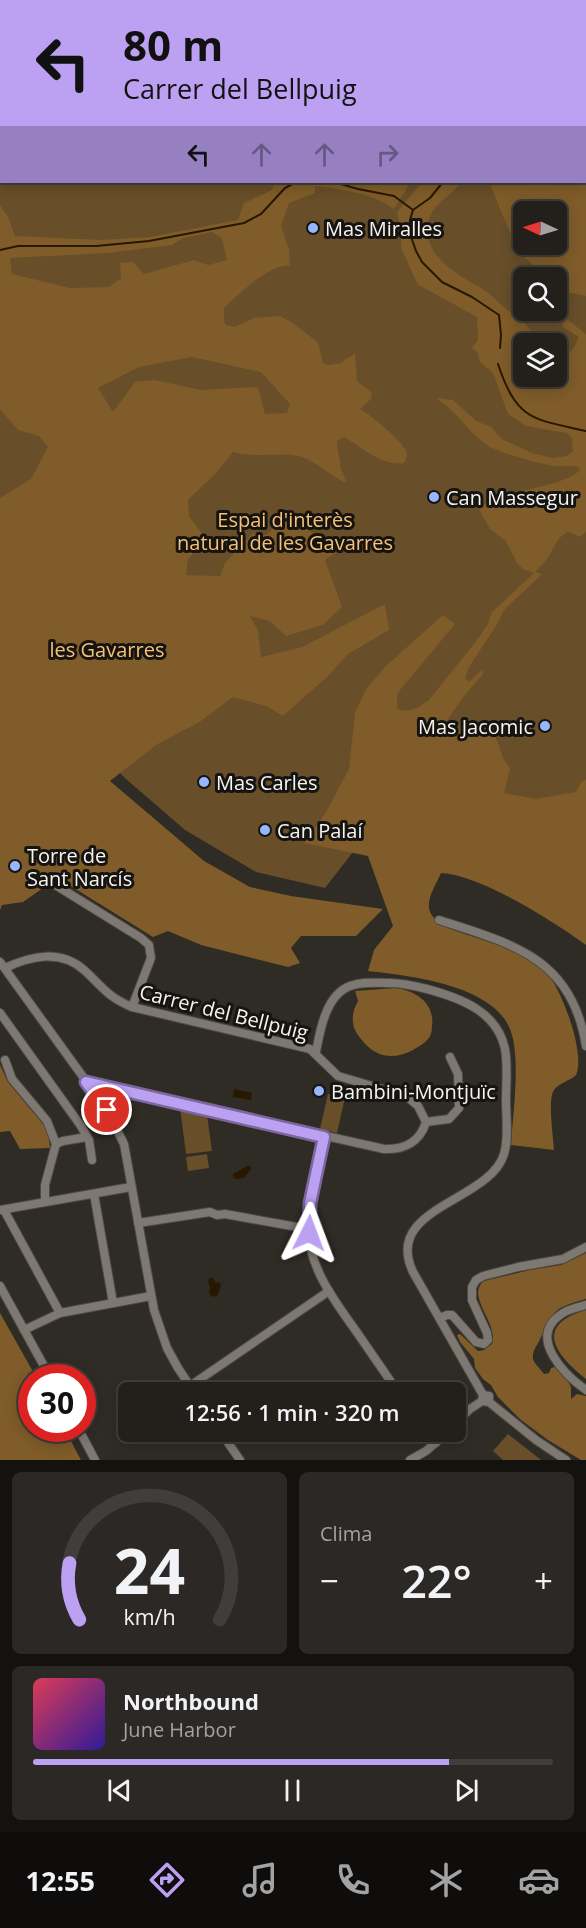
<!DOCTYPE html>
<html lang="es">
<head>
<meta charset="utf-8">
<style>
  body { margin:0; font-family:"Open Sans",sans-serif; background:#2b2825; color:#f1f3f6; height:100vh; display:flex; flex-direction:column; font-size:22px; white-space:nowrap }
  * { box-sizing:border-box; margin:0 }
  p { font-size:20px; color:#a3a3a3 }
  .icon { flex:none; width:33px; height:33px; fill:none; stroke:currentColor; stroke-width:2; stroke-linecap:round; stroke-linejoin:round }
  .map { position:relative; height:1460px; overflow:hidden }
  .side { display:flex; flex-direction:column; gap:12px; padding:12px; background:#13120f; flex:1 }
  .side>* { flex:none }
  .guide { position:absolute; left:0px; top:0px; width:586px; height:183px; box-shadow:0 3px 15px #0003,0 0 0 2px #403e3b; background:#bca0f2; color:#111; overflow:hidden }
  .needle { width:39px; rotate:274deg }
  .tools { position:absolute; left:513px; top:201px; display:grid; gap:12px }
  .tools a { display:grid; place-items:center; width:54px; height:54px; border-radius:9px; background:#23201c; box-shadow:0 3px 15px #0003,0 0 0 2px #403e3b; font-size:30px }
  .speed { position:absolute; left:18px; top:1364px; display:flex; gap:12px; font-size:30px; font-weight:700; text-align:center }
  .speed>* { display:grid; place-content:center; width:78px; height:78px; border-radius:50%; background:#23201c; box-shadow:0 3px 15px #0003,0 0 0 2px #403e3b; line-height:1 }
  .speed .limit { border:9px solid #d22; background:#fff; color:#111 }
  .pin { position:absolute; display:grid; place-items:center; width:51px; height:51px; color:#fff; margin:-26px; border:3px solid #fff; border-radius:50%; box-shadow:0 2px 6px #0007 }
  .me { position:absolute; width:66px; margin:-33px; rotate:3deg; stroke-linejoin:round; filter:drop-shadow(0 0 4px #0008) }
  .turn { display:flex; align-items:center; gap:21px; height:126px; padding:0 24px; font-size:27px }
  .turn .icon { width:78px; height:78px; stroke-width:2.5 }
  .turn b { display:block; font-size:42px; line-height:51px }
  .lanes { display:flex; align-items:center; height:57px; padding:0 24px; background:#0003; justify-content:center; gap:30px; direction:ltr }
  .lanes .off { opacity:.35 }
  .big { font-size:45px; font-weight:600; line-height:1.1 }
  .side .tile { flex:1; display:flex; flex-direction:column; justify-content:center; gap:9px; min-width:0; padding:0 21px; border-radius:9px; background:#2b2825 }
  .side .dial { align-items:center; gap:0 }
  .dial svg { height:156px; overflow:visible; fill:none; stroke:#403e3b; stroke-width:7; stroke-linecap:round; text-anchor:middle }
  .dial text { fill:#f1f3f6; stroke:none }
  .song { display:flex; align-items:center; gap:18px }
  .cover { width:72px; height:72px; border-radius:9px; background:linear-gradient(135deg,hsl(350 70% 55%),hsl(250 70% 35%)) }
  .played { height:6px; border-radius:3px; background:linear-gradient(90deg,#bca0f2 80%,#403e3b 80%) }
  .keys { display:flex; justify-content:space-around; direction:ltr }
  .heat { display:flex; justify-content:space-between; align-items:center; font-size:33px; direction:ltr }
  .side .tiles { flex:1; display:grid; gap:12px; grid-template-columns:1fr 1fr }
  .tile:last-child { grid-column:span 2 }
  .trip { position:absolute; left:118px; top:1382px; width:348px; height:60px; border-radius:9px; background:#23201c; box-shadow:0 3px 15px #0003,0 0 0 2px #403e3b; font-weight:600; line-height:60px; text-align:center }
  .tabs { display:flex; height:96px; justify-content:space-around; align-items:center; background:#0e0d0b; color:#a3a3a3 }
  .tabs .icon { width:42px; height:42px }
  .tabs .selected { color:#bca0f2 }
  .tabs b { font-size:27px; color:#f1f3f6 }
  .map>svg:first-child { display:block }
</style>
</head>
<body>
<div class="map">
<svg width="586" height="1460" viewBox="0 0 586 1460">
  <rect width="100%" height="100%" fill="#2f2b25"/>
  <g fill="#684e29" fill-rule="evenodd">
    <path d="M0,0H586V939L517,880L353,852L325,888L256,872L185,830L126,779L0,653ZM2,2H585V182H2ZM524,212H556V244H524ZM524,278H556V310H524ZM524,344H556V376H524Z"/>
    <polygon points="328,1094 345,1098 337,1133 320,1129"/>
    <polygon points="180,1108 207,1115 212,1151 186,1154"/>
    <polygon points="207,1154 209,1168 188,1171 186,1157"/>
    <polygon points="508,1434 541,1460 503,1460 493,1451"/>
  </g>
  <g fill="#7f5c29" fill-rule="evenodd">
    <polygon points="96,0 586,0 586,94 585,2"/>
    <path d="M585,125L586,126V296L567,292L557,284L556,278L547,277L518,252L489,182H585ZM524,212H556V244H524Z"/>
    <path d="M275,182H408L407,188L394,209C373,193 340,189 315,186V193L289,203L281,226L289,250L290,266C270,263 238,295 224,308V321L226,325L235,327L254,318L280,316L291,322L318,342L323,363L328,365L342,363L345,359L355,354L357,381L372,393L371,399L360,409C371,415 404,442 407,453C407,457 406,460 404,463C384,467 361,447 344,437L338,440L337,444L341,469L347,483C331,477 319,463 302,457C281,451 258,459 233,452L217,472L188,500L189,516L203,535L197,550L188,559L186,575L220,576L225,563L253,533L266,535L279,524L295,520L324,542L346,546L325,560L342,607L323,625L286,636L270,621L250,616L258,631L261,657L302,647L385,604L389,630L348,654L327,677L283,716L266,706L233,697L201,721L156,745L110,781L204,861L250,887L291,896L383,909L356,936H301L291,948L300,963L288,967L201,945L168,931L153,937L61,880L43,888L23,902L2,905L0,910V498L31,479L48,447L39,436L18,430L0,409V205L8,217L15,236L102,240L150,237L238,220L244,203L272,190ZM212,232L222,238L227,260L208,265L194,260L144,274L133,262L120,263L121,278L109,287L70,288L12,274L10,258L107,253L172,245L183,238ZM192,357L261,372L290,404L287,413L265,414L258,387L201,390L155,380L135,382L113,412L98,388L139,367Z"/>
    <path d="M428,182H461C452,196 433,203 429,220C420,255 457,274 481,288C492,295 500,304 510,312C515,317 524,321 528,327C532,331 534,338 536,343L524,344V376H556L557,364C566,356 575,349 579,337L563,327V323L568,320L586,334V532L580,537L568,532C557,537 555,546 549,556C545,562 540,567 535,572L542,574L504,610L498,623L469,667L465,678L469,682L482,670L484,673L464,696L446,722L456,730L475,724L495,735L504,760L510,768L504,793L536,799L576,792L582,781L586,780V945C553,921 481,875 441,873C437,883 425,900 430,912C432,916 438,923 442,925C472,940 518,945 543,968C561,985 586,1054 576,1075C569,1082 555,1083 552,1095C549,1107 553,1136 554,1150L511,1145C513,1113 520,1065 512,1035C499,985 411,976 368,971L374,950L393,926L368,856L304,843L326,812L349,769L355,713L366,689L387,665L443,615L455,624L400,690L397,695V708L400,710C412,712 419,707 428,701L474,644L488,624L492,612L534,573L523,569L517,563L506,541L490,529L479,509C491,491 562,489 580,470L579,467C571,465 563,467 555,466C538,464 505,454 490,447C469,434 458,412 436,398L453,400L476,421L491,427L502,439L532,453L553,458L567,456L573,451L572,439L567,433L526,426L508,414L493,373L480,362L477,352L472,348L478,340L477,317L419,285L416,281L401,248V234L397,212L419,186Z"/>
    <path d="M396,988C416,991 435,1003 432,1026C432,1031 431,1036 428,1039C425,1043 418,1047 413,1050C392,1061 375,1057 361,1039C350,1026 351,1014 358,1001L355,991Z"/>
    <polygon points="0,1065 8,1082 48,1130 50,1148 20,1149 10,1131 0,1132"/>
    <path d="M586,1253V1299C555,1308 555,1308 541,1337C538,1345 532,1350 533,1359C535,1365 541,1369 544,1374L549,1373L551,1368L555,1367L568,1381L571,1387V1399L577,1394L586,1396V1460H581L548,1440L521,1420L498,1397L491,1385L483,1379L475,1368L474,1359L460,1342L457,1335L460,1334L478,1351L484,1350L492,1344C499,1323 465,1296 484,1281L530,1270L561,1265Z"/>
    <path d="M586,1310V1379C554,1354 534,1325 586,1310Z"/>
    <polygon points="0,1313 36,1377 32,1377 32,1428 64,1428 81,1460 0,1460"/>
  </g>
  <g fill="#291800">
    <polygon points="234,1089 252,1093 251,1100 233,1097"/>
    <polygon points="247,1166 250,1166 251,1169 244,1178 236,1179 233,1177 233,1174"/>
    <polygon points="210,1278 213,1278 216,1283 219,1282 221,1285 218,1295 213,1297 210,1295 209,1291 210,1288 208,1281"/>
  </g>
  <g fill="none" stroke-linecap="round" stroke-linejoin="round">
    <g stroke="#291800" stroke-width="2">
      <polyline points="495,0 495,2"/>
      <polyline points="334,182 358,189 394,196 413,210"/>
      <polyline points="443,182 430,198 413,210 410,220 409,231 416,251 422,262 442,282 472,297 499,315 501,335 500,348"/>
      <polyline points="0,250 18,246 96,246 149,241 244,223 261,214 285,188 296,182"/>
      <path d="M498,364C517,421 533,419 586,431"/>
    </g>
    <defs>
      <g id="street">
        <polyline points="57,886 141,938 149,945 151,958 132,1007"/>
        <path d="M439,920C513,944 572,958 586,1046"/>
        <polyline points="0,962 107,1110 124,1144 154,1310 167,1348 178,1368 194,1392"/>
        <path d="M5,968C31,956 60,949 84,970C102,986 107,997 132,1007L310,1049L338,1076L406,1096L418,1106L426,1122C420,1142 404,1150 384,1149L86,1082"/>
        <polyline points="0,1013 81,1126 89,1140 92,1160"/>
        <path d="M316,1052C320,1030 326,995 350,986C363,981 377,983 391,983C403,983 415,986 427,989C460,998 497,1011 505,1049C508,1065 506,1084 506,1100C506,1117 509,1138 504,1154C490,1202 382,1207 413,1272L483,1395"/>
        <polyline points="5,1060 12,1079 47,1121 56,1144 45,1185 45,1202"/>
        <polyline points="426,1122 449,1119 459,1108 458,1074 450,1057"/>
        <path d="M324,1137C318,1166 308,1197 308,1228C309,1268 334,1300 356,1331C370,1351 384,1372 398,1392"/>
        <polyline points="56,1144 63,1141 87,1137"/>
        <polyline points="94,1194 113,1303"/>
        <polyline points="0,1210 131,1187"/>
        <polyline points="4,1210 60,1313"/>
        <polyline points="138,1223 210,1212 217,1215 225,1214 308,1229"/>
        <polyline points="0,1286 50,1377"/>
        <path d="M586,1305C578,1307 567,1309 560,1315C527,1338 566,1376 586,1390"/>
        <polyline points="440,1318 447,1315 452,1315 476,1342 484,1344 488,1340 487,1333 472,1300 472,1287 476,1280 483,1276 518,1267 563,1259 586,1247"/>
        <polyline points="24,1330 60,1313 151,1296"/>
        <polyline points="190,1386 329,1291"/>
        <polyline points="489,1402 536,1440 566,1460"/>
        <polyline points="456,1423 470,1409 482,1401 489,1402 489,1396 483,1395 482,1401"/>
        <polyline points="78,1428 95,1460"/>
        <polyline points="220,1431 240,1460"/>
        <polyline points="426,1431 436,1443"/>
        <polyline points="410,1460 426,1451 449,1431"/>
      </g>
    </defs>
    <use href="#street" stroke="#4d4944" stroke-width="10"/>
    <use href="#street" stroke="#7d7871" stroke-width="8"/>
  </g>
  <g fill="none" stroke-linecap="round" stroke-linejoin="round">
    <defs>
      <polyline id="route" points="107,1110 86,1082 324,1137 310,1203 309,1233"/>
    </defs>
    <use href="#route" stroke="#7a689d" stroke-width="15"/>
    <use href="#route" stroke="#bca0f2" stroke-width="10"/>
  </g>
  <g fill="#96b6fd" stroke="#161411" stroke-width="2">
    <circle cx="313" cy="228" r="6"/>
    <circle cx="434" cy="497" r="6"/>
    <circle cx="545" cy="726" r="6"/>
    <circle cx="204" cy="782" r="6"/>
    <circle cx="265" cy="830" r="6"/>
    <circle cx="15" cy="866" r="6"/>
    <circle cx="319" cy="1091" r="6"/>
  </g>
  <g text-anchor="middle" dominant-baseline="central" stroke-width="6" stroke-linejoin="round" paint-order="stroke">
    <g font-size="20" fill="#f7f4f0" stroke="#161411" text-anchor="start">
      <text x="325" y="228">Mas Miralles</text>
      <text x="446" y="497">Can Massegur</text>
      <text x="533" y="726" text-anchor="end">Mas Jacomic</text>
      <text x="216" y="782">Mas Carles</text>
      <text x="277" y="830">Can Palaí</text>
      <text x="27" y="855">Torre de<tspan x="27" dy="23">Sant Narcís</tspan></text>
      <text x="331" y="1091">Bambini-Montjuïc</text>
    </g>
    <g font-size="20" fill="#f6c075" stroke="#161411">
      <text x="285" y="519">Espai d'interès<tspan x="285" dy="23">natural de les Gavarres</tspan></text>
      <text x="107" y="649">les Gavarres</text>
    </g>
    <g font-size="20" fill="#f7f4f0" stroke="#161411">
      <text transform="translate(224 1012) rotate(14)">Carrer del Bellpuig</text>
    </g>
  </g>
</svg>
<div class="tools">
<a><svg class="needle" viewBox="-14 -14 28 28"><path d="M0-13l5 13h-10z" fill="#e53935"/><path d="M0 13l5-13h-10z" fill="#a3a3a3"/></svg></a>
<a><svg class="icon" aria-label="search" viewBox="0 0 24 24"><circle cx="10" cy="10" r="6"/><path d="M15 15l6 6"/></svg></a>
<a><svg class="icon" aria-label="layers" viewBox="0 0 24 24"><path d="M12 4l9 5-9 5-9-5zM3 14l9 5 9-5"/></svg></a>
</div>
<div class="speed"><div class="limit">30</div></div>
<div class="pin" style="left:107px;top:1110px;background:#d93025"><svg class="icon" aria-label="arrive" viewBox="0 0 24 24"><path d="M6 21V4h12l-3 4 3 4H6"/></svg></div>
<svg class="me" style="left:309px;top:1233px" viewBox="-20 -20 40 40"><path d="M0-17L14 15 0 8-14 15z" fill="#bca0f2" stroke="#fff" stroke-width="4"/></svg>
<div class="trip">12:56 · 1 min · 320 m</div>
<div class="guide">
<div class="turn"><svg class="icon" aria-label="left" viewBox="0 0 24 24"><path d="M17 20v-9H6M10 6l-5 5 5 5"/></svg><div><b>80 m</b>Carrer del Bellpuig</div></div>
<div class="lanes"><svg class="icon" aria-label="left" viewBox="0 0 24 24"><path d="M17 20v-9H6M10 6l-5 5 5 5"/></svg><svg class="icon off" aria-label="ahead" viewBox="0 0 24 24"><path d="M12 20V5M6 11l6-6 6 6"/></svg><svg class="icon off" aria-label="ahead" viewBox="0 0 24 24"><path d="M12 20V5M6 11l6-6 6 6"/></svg><svg class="icon off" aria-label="right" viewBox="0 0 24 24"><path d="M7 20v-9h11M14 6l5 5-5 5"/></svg></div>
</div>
</div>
<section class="side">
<div class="tiles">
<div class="tile dial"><svg viewBox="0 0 100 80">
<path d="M14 69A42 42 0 1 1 86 69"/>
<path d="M14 69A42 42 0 0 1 9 40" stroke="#bca0f2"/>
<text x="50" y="56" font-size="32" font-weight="700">24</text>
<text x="50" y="72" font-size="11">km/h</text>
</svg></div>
<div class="tile"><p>Clima</p>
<div class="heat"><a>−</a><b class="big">22°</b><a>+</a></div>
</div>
<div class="tile">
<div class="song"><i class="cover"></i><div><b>Northbound</b><p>June Harbor</p></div></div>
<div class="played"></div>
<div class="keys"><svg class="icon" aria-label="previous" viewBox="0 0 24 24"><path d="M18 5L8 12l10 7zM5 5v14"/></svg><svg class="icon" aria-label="pause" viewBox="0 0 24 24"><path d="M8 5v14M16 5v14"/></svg><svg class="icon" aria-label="next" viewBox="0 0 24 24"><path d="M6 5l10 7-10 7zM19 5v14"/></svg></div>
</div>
</div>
</section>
<nav class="tabs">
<b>12:55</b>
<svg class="icon selected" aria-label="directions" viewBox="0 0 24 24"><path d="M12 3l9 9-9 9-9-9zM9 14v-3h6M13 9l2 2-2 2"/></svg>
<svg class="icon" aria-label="music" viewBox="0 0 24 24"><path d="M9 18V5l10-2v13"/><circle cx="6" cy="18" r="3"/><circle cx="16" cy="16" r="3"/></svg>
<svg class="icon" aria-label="phone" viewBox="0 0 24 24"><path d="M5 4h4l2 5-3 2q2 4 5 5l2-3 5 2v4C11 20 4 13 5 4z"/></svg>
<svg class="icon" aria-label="climate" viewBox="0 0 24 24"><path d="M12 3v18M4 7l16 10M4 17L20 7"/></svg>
<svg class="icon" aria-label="car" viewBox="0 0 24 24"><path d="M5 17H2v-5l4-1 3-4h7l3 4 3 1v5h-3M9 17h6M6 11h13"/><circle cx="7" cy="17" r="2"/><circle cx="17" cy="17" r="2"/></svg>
</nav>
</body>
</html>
